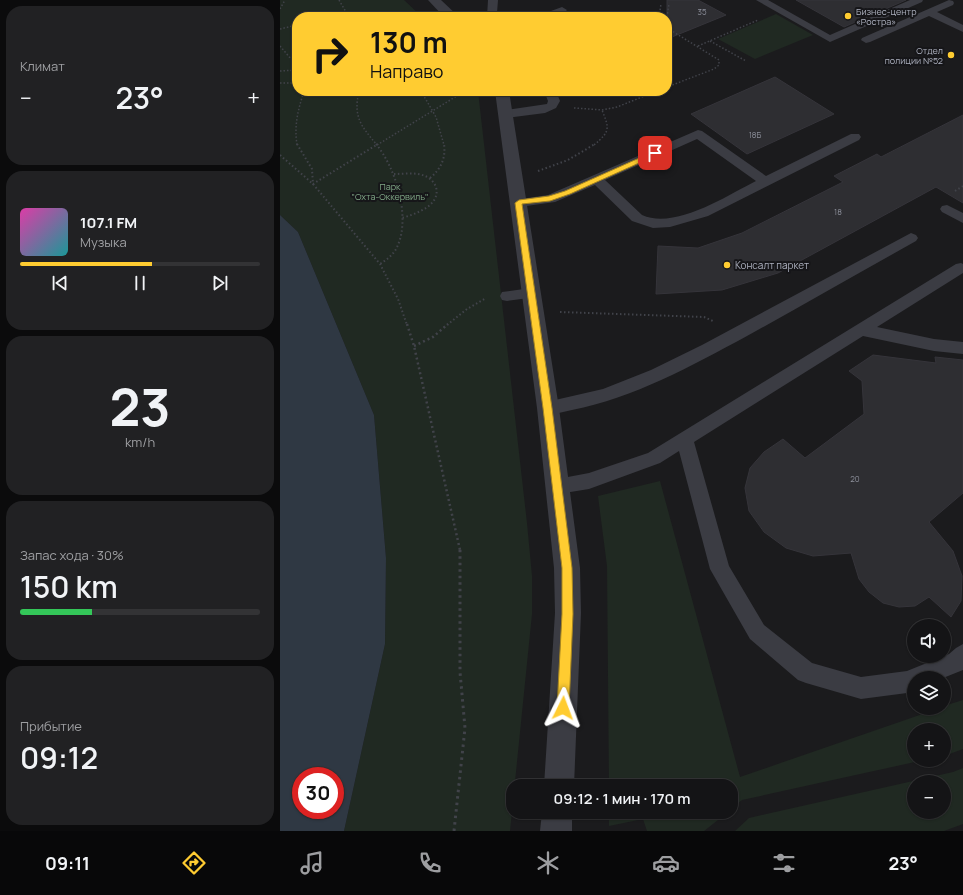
<!DOCTYPE html>
<html lang="ru">
<head>
<meta charset="utf-8">
<style>
  body { margin:0; font-family:Manrope,sans-serif; background:#212123; color:#f1f3f6; height:100vh; display:flex; flex-direction:column; font-size:15px; white-space:nowrap }
  * { box-sizing:border-box; margin:0 }
  p { font-size:13px; color:#9d9ea1 }
  .icon { flex:none; width:22px; height:22px; fill:none; stroke:currentColor; stroke-width:2; stroke-linecap:round; stroke-linejoin:round }
  .map { position:relative; flex:1; overflow:hidden }
  .sheet { display:flex; flex-direction:column; gap:6px; padding:6px; background:#0b0b0c; width:280px }
  .sheet>* { flex:none }
  .top-card { position:absolute; left:12px; top:12px; width:380px; height:84px; border-radius:16px; box-shadow:0 1px 3px #0004,0 0 0 1px #333335; background:#ffcc31; color:#111; overflow:hidden }
  .tools { position:absolute; left:627px; top:619px; display:grid; gap:8px }
  .tools a { display:grid; place-items:center; width:44px; height:44px; border-radius:50%; background:#141416; box-shadow:0 1px 3px #0004,0 0 0 1px #333335; font-size:20px }
  .speed { position:absolute; left:12px; top:767px; display:flex; gap:8px; font-size:20px; font-weight:700; text-align:center }
  .speed>* { display:grid; place-content:center; width:52px; height:52px; border-radius:50%; background:#141416; box-shadow:0 1px 3px #0004,0 0 0 1px #333335; line-height:1 }
  .speed .limit { border:6px solid #d22; background:#fff; color:#111 }
  .pin { position:absolute; display:grid; place-items:center; width:34px; height:34px; color:#fff; margin:-17px; border-radius:8px; box-shadow:0 2px 6px #0006 }
  .me { position:absolute; width:44px; margin:-22px; rotate:3deg; stroke-linejoin:round; filter:drop-shadow(0 0 3px #0008) }
  .turn { display:flex; align-items:center; gap:14px; height:84px; padding:0 12px; font-size:18px }
  .turn .icon { width:52px; height:52px; stroke-width:2.5 }
  .turn b { display:block; font-size:28px; line-height:34px }
  .big { font-size:30px; font-weight:600; line-height:1.1 }
  .sheet .tile { flex:1; display:flex; flex-direction:column; justify-content:center; gap:6px; min-width:0; padding:0 14px; border-radius:16px; background:#212123 }
  .sheet .dial { align-items:center; gap:0 }
  .dial b { font-size:52px; line-height:1 }
  .song { display:flex; align-items:center; gap:12px }
  .cover { width:48px; height:48px; border-radius:6px; background:linear-gradient(135deg,hsl(320 70% 55%),hsl(180 70% 35%)) }
  .played { height:4px; border-radius:2px; background:linear-gradient(90deg,#ffcc31 55%,#333335 55%) }
  .keys { display:flex; justify-content:space-around; direction:ltr }
  .heat { display:flex; justify-content:space-between; align-items:center; font-size:22px; direction:ltr }
  .charge { height:6px; border-radius:3px; background:linear-gradient(90deg,#34c759 30%,#333335 0) }
  .trip { position:absolute; left:226px; top:779px; width:232px; height:40px; border-radius:16px; background:#141416; box-shadow:0 1px 3px #0004,0 0 0 1px #333335; font-weight:600; line-height:40px; text-align:center }
  .tabs { display:flex; height:64px; justify-content:space-around; align-items:center; background:#080809; color:#9d9ea1 }
  .tabs .icon { width:28px; height:28px }
  .tabs .current { color:#ffcc31 }
  .tabs b { font-size:18px; color:#f1f3f6 }
  main { display:flex; flex:1; min-height:0 }
  .map>svg:first-child { display:block }
</style>
</head>
<body>
<main>
<section class="sheet">
<div class="tile"><p>Климат</p>
<div class="heat"><a>−</a><b class="big">23°</b><a>+</a></div>
</div>
<div class="tile">
<div class="song"><i class="cover"></i><div><b>107.1 FM</b><p>Музыка</p></div></div>
<div class="played"></div>
<div class="keys"><svg class="icon" aria-label="previous" viewBox="0 0 24 24"><path d="M18 5L8 12l10 7zM5 5v14"/></svg><svg class="icon" aria-label="pause" viewBox="0 0 24 24"><path d="M8 5v14M16 5v14"/></svg><svg class="icon" aria-label="next" viewBox="0 0 24 24"><path d="M6 5l10 7-10 7zM19 5v14"/></svg></div>
</div>
<div class="tile dial"><b>23</b><p>km/h</p></div>
<div class="tile"><p>Запас хода · 30%</p><b class="big">150 km</b><div class="charge"></div></div>
<div class="tile"><p>Прибытие</p><b class="big">09:12</b></div>
</section>
<div class="map">
<svg width="683" height="831" viewBox="0 0 683 831">
  <rect width="100%" height="100%" fill="#1b1b1d"/>
  <g fill="#202922" fill-rule="evenodd">
    <polygon points="0,0 124,0 142,17 17,17 17,91 198,91 247,523 252,576 252,614 230,831 64,831 105,644 106,558 94,415 18,232 0,215"/>
    <polygon points="496,14 533,35 475,59 438,39"/>
    <polygon points="380,481 460,777 660,708 664,708 664,706 683,700 683,749 664,756 664,730 634,730 634,760 644,760 462,800 451,809 451,786 329,786 327,566 318,496"/>
    <path d="M683,768V824L664,831H455L469,818L673,772ZM634,782H664V812H634Z"/>
    <polygon points="329,812 448,812 424,831 367,831 363,819 329,826"/>
  </g>
  <path fill="#2f3843" fill-rule="evenodd" d="M0,215L18,232L94,415L106,558L105,644L64,831H0ZM21,776H55V810H21Z"/>
  <g fill="#2e2e32" stroke="#35343a">
    <polygon points="387,0 418,0 446,15 387,39"/>
    <polygon points="516,0 626,0 564,27"/>
    <polygon points="495,77 554,114 467,154 411,114"/>
    <polygon points="683,115 683,203 656,187 498,273 442,290 376,294 378,246 418,248 462,233 563,182 554,176 597,154 601,157"/>
    <polygon points="593,355 656,363 655,357 683,360 683,493 649,522 673,551 682,576 681,601 671,617 649,597 635,606 619,607 603,603 589,592 579,579 571,553 533,556 506,548 484,532 469,511 465,488 470,468 484,452 503,439 525,458 584,414 582,381 569,371"/>
  </g>
  <g fill="none" stroke-linecap="round" stroke-linejoin="round">
    <g stroke="#41434a" stroke-width="1.5" stroke-dasharray="1.5 2" stroke-linecap="butt">
      <polyline points="59,0 69,17"/>
      <polyline points="0,9 5,0"/>
      <polyline points="379,17 381,4"/>
      <polyline points="387,17 389,4"/>
      <polyline points="387,28 439,60 439,65 434,69 387,87"/>
      <polyline points="0,29 17,25"/>
      <polyline points="430,41 466,61"/>
      <polyline points="0,46 17,66"/>
      <polyline points="418,46 478,20"/>
      <polyline points="0,71 17,70"/>
      <polyline points="0,83 17,83"/>
      <path d="M79,91C73,117 81,126 97,145"/>
      <polyline points="141,91 156,117 164,145"/>
      <polyline points="167,91 180,94"/>
      <polyline points="294,108 322,110 337,107 377,91"/>
      <path d="M17,145C14,125 18,110 24,91"/>
      <polyline points="97,145 180,94 199,92"/>
      <path d="M314,145C331,131 329,128 322,110"/>
    </g>
    <g stroke="#41434a" stroke-width="2" stroke-dasharray="1.5 2.5" stroke-linecap="butt">
      <polyline points="17,144 32,169 33,184 98,144"/>
      <path d="M96,144C116,168 132,220 116,249C112,256 106,260 100,264"/>
      <polyline points="0,155 33,184 100,264 118,299 127,325"/>
      <polyline points="258,171 288,160 315,144"/>
      <path d="M114,174C124,174 136,172 145,176C150,178 154,182 156,187C161,206 135,214 122,218"/>
      <path d="M150,178C161,169 166,158 164,144"/>
      <polyline points="675,191 683,186"/>
      <polyline points="280,312 424,317 433,321"/>
      <polyline points="167,325 187,309 206,298"/>
    </g>
    <g stroke="#41434a" stroke-width="2.5" stroke-dasharray="2 3" stroke-linecap="butt">
      <polyline points="127,324 134,346 180,550"/>
      <polyline points="134,346 153,337 168,324"/>
    </g>
    <polyline stroke="#41434a" stroke-width="3" stroke-dasharray="2.5 4" stroke-linecap="butt" points="174,831 185,728 180,672 180,549"/>
    <g fill="#3b3c43" fill-rule="evenodd">
      <polygon points="208,0 218,0 217,13 230,14 235,17 207,17"/>
      <polygon points="476,0 488,0 550,35 630,0 643,0 642,2 550,42"/>
      <polygon points="669,0 673,1 674,3 673,5 657,12 683,25 683,32 649,16 590,42 586,43 581,40 582,38"/>
      <path d="M282,7L287,10C280,18 268,17 259,17L260,15Z"/>
      <polygon points="264,91 276,91 280,101 276,108 265,113 226,118 222,117 220,114 222,111 226,110 267,104 268,101"/>
      <path d="M418,130L422,131L486,176L571,134H579L581,137L579,140L428,216L390,227L373,228L352,221L315,185L275,202L239,207L234,206L232,203L234,200L268,195ZM417,139L476,181C446,196 395,230 362,215L325,180Z"/>
      <polygon points="667,205 683,213 683,223 662,212 660,209 662,206"/>
      <path d="M631,233L636,235L638,238L636,241C579,273 523,305 467,336C411,366 354,398 292,410C282,412 272,416 262,413L260,408L262,403L323,389L371,370L422,345Z"/>
      <polygon points="681,263 683,264 683,273 597,327 654,339 683,342 683,354 654,351 583,336 414,442 449,566 484,625 532,663 581,677 627,671 669,654 676,648 683,644 683,670 663,678 634,678 634,690 627,693 581,699 526,683 518,680 470,639 430,569 399,451 380,463 309,489 278,494 272,492 269,486 272,480 309,473 368,453 676,264"/>
      <polygon points="251,288 256,289 258,293 256,297 227,301 222,300 220,296 222,292"/>
    </g>
    <g fill="#3b3c43" fill-rule="evenodd">
      <polygon points="148,0 161,0 179,17 164,17"/>
      <polygon points="215,91 229,91 279,408 300,568 301,613 294,786 264,786 275,613 274,568 257,408"/>
      <polygon points="262,812 292,812 292,831 260,831"/>
    </g>
  </g>
  <polygon fill="#ffcc31" stroke="#a68520" points="375,151 378,153 377,155 290,194 270,201 242,204 272,408 292,568 293,614 289,708 287,712 283,713 279,712 277,708 282,614 282,568 263,408 235,203 239,200 269,196 285,191"/>
  <g fill="#ffcc31" stroke="#161619" stroke-width="1.5">
    <circle cx="568" cy="16" r="4"/>
    <circle cx="671" cy="55" r="4"/>
    <circle cx="447" cy="265" r="4"/>
  </g>
  <g text-anchor="middle" dominant-baseline="central" stroke-width="4" stroke-linejoin="round" paint-order="stroke">
    <g font-size="8" fill="#8c8f9a">
      <text x="422" y="11">35</text>
      <text x="475" y="134">18Б</text>
      <text x="558" y="211">18</text>
      <text x="575" y="478">20</text>
    </g>
    <g font-size="9" fill="#acb0be" stroke="#161619" text-anchor="start">
      <text x="576" y="11">Бизнес-центр<tspan x="576" dy="10">«Ростра»</tspan></text>
      <text x="663" y="50" text-anchor="end">Отдел<tspan x="663" dy="10">полиции №52</tspan></text>
    </g>
    <g font-size="9" fill="#82aa88" stroke="#161619">
      <text x="110" y="186">Парк<tspan x="110" dy="10">"Охта-Оккервиль"</tspan></text>
    </g>
    <g font-size="10" fill="#acb0be" stroke="#161619" text-anchor="start">
      <text x="455" y="265">Консалт паркет</text>
    </g>
  </g>
</svg>
<div class="tools">
<a><svg class="icon" aria-label="sound" viewBox="0 0 24 24"><path d="M4 9h4l5-4v14l-5-4H4zM17 9q2 3 0 6"/></svg></a>
<a><svg class="icon" aria-label="layers" viewBox="0 0 24 24"><path d="M12 4l9 5-9 5-9-5zM3 14l9 5 9-5"/></svg></a>
<a>+</a>
<a>−</a>
</div>
<div class="speed"><div class="limit">30</div></div>
<div class="pin" style="left:375px;top:153px;background:#d93025"><svg class="icon" aria-label="arrive" viewBox="0 0 24 24"><path d="M6 21V4h12l-3 4 3 4H6"/></svg></div>
<svg class="me" style="left:283px;top:708px" viewBox="-20 -20 40 40"><path d="M0-17L14 15 0 8-14 15z" fill="#ffcc31" stroke="#fff" stroke-width="4"/></svg>
<div class="trip">09:12 · 1 мин · 170 m</div>
<div class="top-card">
<div class="turn"><svg class="icon" aria-label="right" viewBox="0 0 24 24"><path d="M7 20v-9h11M14 6l5 5-5 5"/></svg><div><b>130 m</b>Направо</div></div>
</div>
</div>
</main>
<nav class="tabs">
<b>09:11</b>
<svg class="icon current" aria-label="directions" viewBox="0 0 24 24"><path d="M12 3l9 9-9 9-9-9zM9 14v-3h6M13 9l2 2-2 2"/></svg>
<svg class="icon" aria-label="music" viewBox="0 0 24 24"><path d="M9 18V5l10-2v13"/><circle cx="6" cy="18" r="3"/><circle cx="16" cy="16" r="3"/></svg>
<svg class="icon" aria-label="phone" viewBox="0 0 24 24"><path d="M5 4h4l2 5-3 2q2 4 5 5l2-3 5 2v4C11 20 4 13 5 4z"/></svg>
<svg class="icon" aria-label="climate" viewBox="0 0 24 24"><path d="M12 3v18M4 7l16 10M4 17L20 7"/></svg>
<svg class="icon" aria-label="car" viewBox="0 0 24 24"><path d="M5 17H2v-5l4-1 3-4h7l3 4 3 1v5h-3M9 17h6M6 11h13"/><circle cx="7" cy="17" r="2"/><circle cx="17" cy="17" r="2"/></svg>
<svg class="icon" aria-label="filters" viewBox="0 0 24 24"><path d="M4 7h16M4 17h16"/><circle cx="9" cy="7" r="2"/><circle cx="15" cy="17" r="2"/></svg>
<b>23°</b>
</nav>
</body>
</html>
